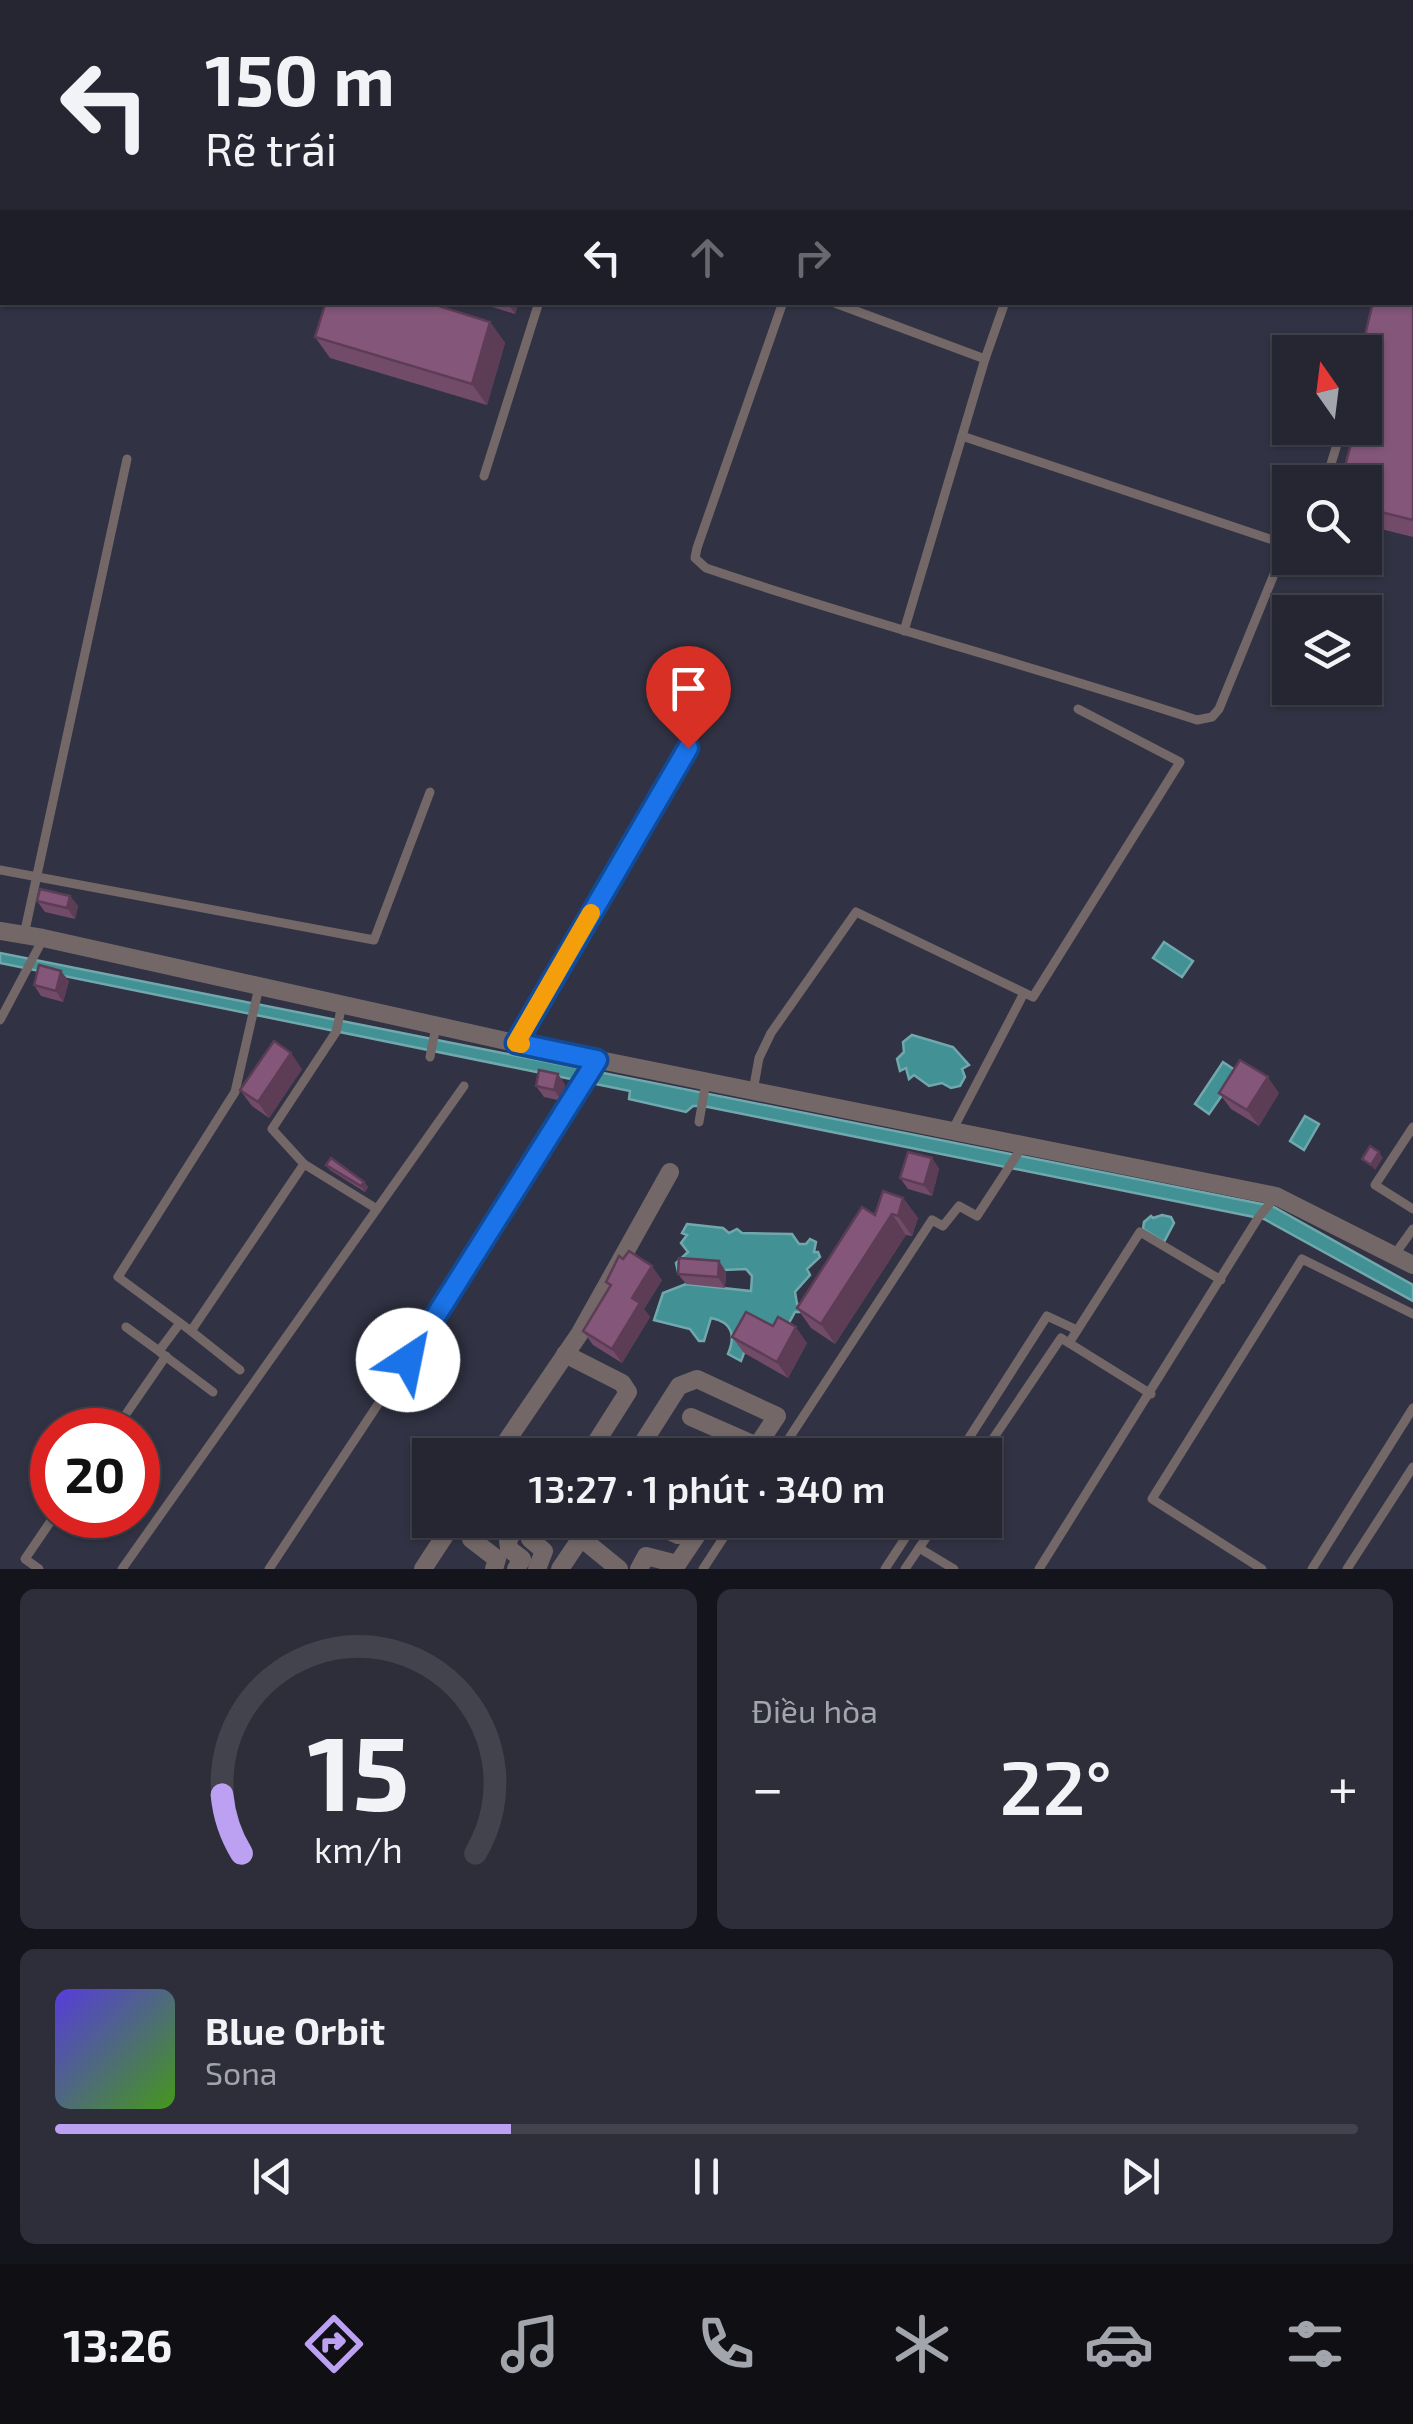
<!DOCTYPE html>
<html lang="vi">
<head>
<meta charset="utf-8">
<style>
  body { margin:0; font-family:"Exo 2",sans-serif; background:#2d2e3a; color:#f1f3f6; height:100vh; display:flex; flex-direction:column; font-size:38px; white-space:nowrap }
  * { box-sizing:border-box; margin:0 }
  p { font-size:32px; color:#a3a5ac }
  .icon { flex:none; width:55px; height:55px; fill:none; stroke:currentColor; stroke-width:2; stroke-linecap:round; stroke-linejoin:round }
  .map { position:relative; height:1569px; overflow:hidden }
  .details { display:flex; flex-direction:column; gap:20px; padding:20px; background:#14151c; flex:1 }
  .details>* { flex:none }
  .guide { position:absolute; left:0px; top:0px; width:1415px; height:305px; box-shadow:0 2px 8px #0004,0 0 0 2px #42434d; background:#252632; color:#f1f3f6; overflow:hidden }
  .needle { width:65px; rotate:346deg }
  .tools { position:absolute; left:1272px; top:335px; display:grid; gap:20px }
  .tools a { display:grid; place-items:center; width:110px; height:110px; border-radius:0px; background:#252632; box-shadow:0 2px 8px #0004,0 0 0 2px #42434d; font-size:50px }
  .speed { position:absolute; left:30px; top:1408px; display:flex; gap:20px; font-size:50px; font-weight:700; text-align:center }
  .speed>* { display:grid; place-content:center; width:130px; height:130px; border-radius:50%; background:#252632; box-shadow:0 2px 8px #0004,0 0 0 2px #42434d; line-height:1 }
  .speed .limit { border:15px solid #d22; background:#fff; color:#111 }
  .pin { position:absolute; display:grid; place-items:center; width:85px; height:85px; color:#fff; margin:-102px -42px; border-radius:50% 50% 50% 0; rotate:-45deg; box-shadow:0 0 10px #0007 }
  .pin .icon { rotate:45deg }
  .me { position:absolute; width:110px; margin:-55px; rotate:34deg; stroke-linejoin:round; filter:drop-shadow(0 0 8px #0008) }
  .turn { display:flex; align-items:center; gap:35px; height:210px; padding:0 40px; font-size:45px }
  .turn .icon { width:130px; height:130px; stroke-width:2.5 }
  .turn b { display:block; font-size:70px; line-height:85px }
  .lanes { display:flex; align-items:center; height:95px; padding:0 40px; background:#0003; justify-content:center; gap:50px; direction:ltr }
  .lanes .off { opacity:.35 }
  .big { font-size:75px; font-weight:600; line-height:1.1 }
  .details .card { flex:1; display:flex; flex-direction:column; justify-content:center; gap:15px; min-width:0; padding:0 35px; border-radius:15px; background:#2d2e3a }
  .details .dial { align-items:center; gap:0 }
  .dial svg { height:260px; overflow:visible; fill:none; stroke:#42434d; stroke-width:7; stroke-linecap:round; text-anchor:middle }
  .dial text { fill:#f1f3f6; stroke:none }
  .song { display:flex; align-items:center; gap:30px }
  .cover { width:120px; height:120px; border-radius:15px; background:linear-gradient(135deg,hsl(250 70% 55%),hsl(100 70% 35%)) }
  .played { height:10px; border-radius:5px; background:linear-gradient(90deg,#bca0f2 35%,#42434d 35%) }
  .keys { display:flex; justify-content:space-around; direction:ltr }
  .heat { display:flex; justify-content:space-between; align-items:center; font-size:55px; direction:ltr }
  .details .tiles { flex:1; display:grid; gap:20px; grid-template-columns:1fr 1fr }
  .card:last-child { grid-column:span 2 }
  .trip { position:absolute; left:412px; top:1438px; width:590px; height:100px; border-radius:0px; background:#252632; box-shadow:0 2px 8px #0004,0 0 0 2px #42434d; font-weight:600; line-height:100px; text-align:center }
  .menu { display:flex; height:160px; justify-content:space-around; align-items:center; background:#0f0f14; color:#a3a5ac }
  .menu .icon { width:70px; height:70px }
  .menu .current { color:#bca0f2 }
  .menu b { font-size:45px; color:#f1f3f6 }
  .map>svg:first-child { display:block }
</style>
</head>
<body>
<div class="map">
<svg width="1413" height="1569" viewBox="0 0 1413 1569">
  <rect width="100%" height="100%" fill="#313243"/>
  <g fill="#429194" stroke="#70a8ae" stroke-width="2.5">
    <polygon points="1164,942 1193,961 1182,977 1153,958"/>
    <polygon points="0,953 1272,1206 1413,1285 1413,1301 1264,1219 703,1106 693,1106 686,1112 629,1099 630,1091 0,963"/>
    <polygon points="912,1035 953,1047 969,1065 962,1069 965,1077 960,1086 951,1088 942,1083 929,1086 914,1075 909,1079 906,1068 900,1071 897,1059 904,1052 903,1042"/>
    <polygon points="1223,1062 1238,1072 1209,1114 1195,1104"/>
    <polygon points="1305,1116 1319,1124 1304,1150 1290,1141"/>
    <polygon points="1162,1215 1171,1217 1174,1223 1164,1242 1143,1229 1144,1222 1151,1216 1153,1218"/>
    <path d="M687,1224L723,1228L729,1233L737,1229L742,1233L792,1234L799,1244H806L810,1239L816,1242L814,1252H818L820,1257L807,1269L810,1275L795,1292L797,1304L803,1305L802,1312H795L789,1323L798,1334L744,1353L741,1361L728,1354C736,1335 732,1322 711,1318L704,1341H699L690,1329L654,1320L663,1293L686,1284L751,1291L752,1276L746,1269L678,1272L676,1263L688,1252L681,1243L687,1235L682,1233Z"/>
  </g>
  <g fill="none" stroke-linecap="round" stroke-linejoin="round">
    <g stroke="#736867" stroke-width="9">
      <polyline points="97,2 98,0"/>
      <polyline points="359,2 360,0"/>
      <polyline points="636,2 636,0"/>
      <polyline points="1061,2 1062,0"/>
      <polyline points="1412,143 1413,140"/>
      <path d="M783,302L697,548L695,558L706,568C868,623 1034,666 1197,720L1212,717L1219,709L1290,535"/>
      <polyline points="832,302 985,359"/>
      <polyline points="962,436 1285,544"/>
      <polyline points="484,476 539,302"/>
      <polyline points="1320,482 1331,464 1342,428"/>
      <polyline points="904,631 985,359 1005,302"/>
      <polyline points="0,870 374,940 430,792"/>
      <polyline points="24,935 127,459"/>
      <polyline points="259,987 235,1092 118,1277 191,1331 304,1164 272,1129 336,1032 342,1005"/>
      <polyline points="0,1020 43,939"/>
      <polyline points="515,1043 707,715"/>
      <polyline points="430,1057 436,1026"/>
      <polyline points="753,1091 759,1058 771,1033 856,912 1033,997 1180,762 1078,709"/>
      <polyline points="699,1122 706,1082"/>
      <polyline points="1413,1127 1375,1185 1413,1209"/>
      <polyline points="952,1131 1024,993"/>
      <polyline points="304,1164 377,1209"/>
      <polyline points="1395,1254 1413,1229"/>
      <polyline points="126,1327 159,1351 180,1323"/>
      <polyline points="191,1331 240,1370"/>
      <polyline points="161,1353 213,1392"/>
      <polyline points="1151,1394 1069,1343 1140,1232 1221,1280"/>
      <polyline points="115,1430 166,1356"/>
      <polyline points="778,1455 932,1220 943,1226 959,1206 977,1216 1022,1147"/>
      <polyline points="958,1455 1047,1316 1077,1330"/>
      <polyline points="982,1455 1061,1338 1069,1343"/>
      <polyline points="919,1548 954,1569"/>
      <polyline points="39,1569 25,1559 55,1515"/>
      <polyline points="122,1569 464,1086"/>
      <polyline points="269,1569 447,1300 597,1060"/>
      <polyline points="703,1569 735,1520"/>
      <polyline points="885,1569 917,1520"/>
      <polyline points="905,1569 938,1520"/>
      <polyline points="1039,1569 1258,1218 1276,1196"/>
      <polyline points="1262,1569 1152,1499 1302,1259 1413,1314"/>
      <polyline points="1312,1569 1413,1408"/>
      <polyline points="1347,1569 1413,1467"/>
    </g>
    <g stroke="#736867" stroke-width="18">
      <polyline points="0,931 43,938 515,1043 1276,1196 1413,1265"/>
      <polyline points="565,1354 622,1383 628,1392 588,1455"/>
      <polyline points="691,1417 757,1446"/>
      <polyline points="497,1455 580,1333 670,1172"/>
      <polyline points="635,1455 679,1386 697,1379 777,1416 751,1455"/>
      <polyline points="481,1520 471,1539 497,1559 494,1569"/>
      <polyline points="646,1520 678,1535 701,1530"/>
      <polyline points="581,1538 619,1569"/>
      <polyline points="423,1569 455,1520"/>
      <polyline points="516,1569 522,1559 509,1549 508,1540 521,1520"/>
      <polyline points="537,1569 544,1551 530,1539 541,1520"/>
      <polyline points="560,1569 593,1520"/>
      <polyline points="639,1569 646,1556 677,1564"/>
      <polyline points="674,1569 707,1520"/>
    </g>
    <g stroke="#bca5a2" stroke-width="28">
      <polyline points="1375,0 1388,2"/>
      <polyline points="1412,7 1413,7"/>
    </g>
  </g>
  <g fill="#724b69">
    <polygon points="1413,195 1413,537 1365,525 1365,482 1412,302"/>
    <polygon points="476,302 519,302 515,314"/>
    <polygon points="490,322 505,343 487,405 330,358 315,337"/>
    <polygon points="70,896 78,906 75,919 45,912 37,901"/>
    <polygon points="69,981 63,1002 41,996 34,985"/>
    <polygon points="302,1069 269,1118 252,1106 240,1090"/>
    <polygon points="558,1074 565,1085 562,1101 544,1097 536,1086"/>
    <polygon points="1219,1093 1279,1093 1259,1126 1231,1109"/>
    <polygon points="932,1158 939,1169 932,1196 908,1189 900,1178"/>
    <polygon points="326,1165 364,1182 368,1187 365,1192 330,1170"/>
    <polygon points="903,1198 918,1218 912,1236 906,1235 835,1344 811,1328 797,1308 875,1215"/>
    <polygon points="719,1261 726,1272 725,1288 686,1284 678,1274"/>
    <polygon points="662,1280 644,1309 650,1317 622,1363 593,1345 583,1331 610,1287 606,1282"/>
    <polygon points="773,1326 807,1343 788,1378 744,1353 732,1337"/>
  </g>
  <g fill="#5c3d55">
    <polygon points="507,302 519,302 515,314"/>
    <polygon points="490,322 505,343 487,405 472,384"/>
    <polygon points="70,896 78,906 75,919 67,908"/>
    <polygon points="61,971 69,981 63,1002 56,991"/>
    <polygon points="291,1053 302,1069 269,1118 258,1102"/>
    <polygon points="558,1074 565,1085 562,1101 554,1090"/>
    <polygon points="1268,1077 1279,1093 1259,1126 1247,1110"/>
    <polygon points="1379,1152 1383,1158 1375,1170 1371,1165"/>
    <polygon points="932,1158 939,1169 932,1196 924,1185"/>
    <polygon points="364,1182 368,1187 365,1192 361,1186"/>
    <polygon points="903,1198 918,1218 912,1236 898,1216"/>
    <polygon points="892,1214 906,1235 835,1344 821,1324"/>
    <polygon points="719,1261 726,1272 725,1288 718,1277"/>
    <polygon points="652,1266 662,1280 644,1309 650,1317 622,1363 612,1349 632,1298"/>
    <polygon points="796,1327 807,1343 788,1378 777,1362"/>
  </g>
  <g fill="#84577a" stroke="#5c3d55" stroke-width="2.5">
    <polygon points="119,0 190,0 195,2 118,2"/>
    <polygon points="1223,0 1236,0 1235,2 1222,2"/>
    <polygon points="1413,195 1413,520 1365,508 1365,482 1341,482 1355,428 1365,428 1365,352 1361,352 1373,302 1412,302"/>
    <polygon points="326,302 426,302 490,322 472,384 315,337"/>
    <polygon points="40,889 70,896 67,908 37,901"/>
    <polygon points="39,965 61,971 56,991 34,985"/>
    <polygon points="274,1041 291,1053 258,1102 240,1090"/>
    <polygon points="1240,1060 1268,1077 1247,1110 1219,1093"/>
    <polygon points="539,1070 558,1074 554,1090 536,1086"/>
    <polygon points="1370,1146 1379,1152 1371,1165 1362,1159"/>
    <polygon points="908,1152 932,1158 924,1185 900,1178"/>
    <polygon points="331,1158 364,1182 361,1186 326,1165"/>
    <polygon points="883,1191 903,1198 898,1216 892,1214 821,1324 797,1308 862,1207 875,1215"/>
    <polygon points="629,1251 652,1266 632,1298 640,1303 612,1349 583,1331 611,1285 606,1282 619,1256 623,1259"/>
    <polygon points="679,1258 719,1261 718,1277 678,1274"/>
    <polygon points="746,1312 773,1326 778,1317 796,1327 777,1362 732,1337"/>
  </g>
  <g fill="none" stroke-linecap="round" stroke-linejoin="round">
    <defs>
      <polyline id="route" points="408,1360 597,1060 516,1043 688,748"/>
    </defs>
    <use href="#route" stroke="#114b97" stroke-width="25"/>
    <use href="#route" stroke="#1a73e8" stroke-width="18"/>
    <polyline stroke="#f59e0b" stroke-width="18" points="521,1044 516,1043 591,913"/>
  </g>
</svg>
<div class="tools">
<a><svg class="needle" viewBox="-14 -14 28 28"><path d="M0-13l5 13h-10z" fill="#e53935"/><path d="M0 13l5-13h-10z" fill="#a3a5ac"/></svg></a>
<a><svg class="icon" aria-label="search" viewBox="0 0 24 24"><circle cx="10" cy="10" r="6"/><path d="M15 15l6 6"/></svg></a>
<a><svg class="icon" aria-label="layers" viewBox="0 0 24 24"><path d="M12 4l9 5-9 5-9-5zM3 14l9 5 9-5"/></svg></a>
</div>
<div class="speed"><div class="limit">20</div></div>
<div class="pin" style="left:688px;top:748px;background:#d93025"><svg class="icon" aria-label="arrive" viewBox="0 0 24 24"><path d="M6 21V4h12l-3 4 3 4H6"/></svg></div>
<svg class="me" style="left:408px;top:1360px" viewBox="-20 -20 40 40"><circle r="19" fill="#fff"/><path d="M0-13L10 11 0 6-10 11z" fill="#1a73e8"/></svg>
<div class="trip">13:27 · 1 phút · 340 m</div>
<div class="guide">
<div class="turn"><svg class="icon" aria-label="left" viewBox="0 0 24 24"><path d="M17 20v-9H6M10 6l-5 5 5 5"/></svg><div><b>150 m</b>Rẽ trái</div></div>
<div class="lanes"><svg class="icon" aria-label="left" viewBox="0 0 24 24"><path d="M17 20v-9H6M10 6l-5 5 5 5"/></svg><svg class="icon off" aria-label="ahead" viewBox="0 0 24 24"><path d="M12 20V5M6 11l6-6 6 6"/></svg><svg class="icon off" aria-label="right" viewBox="0 0 24 24"><path d="M7 20v-9h11M14 6l5 5-5 5"/></svg></div>
</div>
</div>
<section class="details">
<div class="tiles">
<div class="card dial"><svg viewBox="0 0 100 80">
<path d="M14 69A42 42 0 1 1 86 69"/>
<path d="M14 69A42 42 0 0 1 8 51" stroke="#bca0f2"/>
<text x="50" y="56" font-size="32" font-weight="700">15</text>
<text x="50" y="72" font-size="11">km/h</text>
</svg></div>
<div class="card"><p>Điều hòa</p>
<div class="heat"><a>−</a><b class="big">22°</b><a>+</a></div>
</div>
<div class="card">
<div class="song"><i class="cover"></i><div><b>Blue Orbit</b><p>Sona</p></div></div>
<div class="played"></div>
<div class="keys"><svg class="icon" aria-label="previous" viewBox="0 0 24 24"><path d="M18 5L8 12l10 7zM5 5v14"/></svg><svg class="icon" aria-label="pause" viewBox="0 0 24 24"><path d="M8 5v14M16 5v14"/></svg><svg class="icon" aria-label="next" viewBox="0 0 24 24"><path d="M6 5l10 7-10 7zM19 5v14"/></svg></div>
</div>
</div>
</section>
<nav class="menu">
<b>13:26</b>
<svg class="icon current" aria-label="directions" viewBox="0 0 24 24"><path d="M12 3l9 9-9 9-9-9zM9 14v-3h6M13 9l2 2-2 2"/></svg>
<svg class="icon" aria-label="music" viewBox="0 0 24 24"><path d="M9 18V5l10-2v13"/><circle cx="6" cy="18" r="3"/><circle cx="16" cy="16" r="3"/></svg>
<svg class="icon" aria-label="phone" viewBox="0 0 24 24"><path d="M5 4h4l2 5-3 2q2 4 5 5l2-3 5 2v4C11 20 4 13 5 4z"/></svg>
<svg class="icon" aria-label="climate" viewBox="0 0 24 24"><path d="M12 3v18M4 7l16 10M4 17L20 7"/></svg>
<svg class="icon" aria-label="car" viewBox="0 0 24 24"><path d="M5 17H2v-5l4-1 3-4h7l3 4 3 1v5h-3M9 17h6M6 11h13"/><circle cx="7" cy="17" r="2"/><circle cx="17" cy="17" r="2"/></svg>
<svg class="icon" aria-label="filters" viewBox="0 0 24 24"><path d="M4 7h16M4 17h16"/><circle cx="9" cy="7" r="2"/><circle cx="15" cy="17" r="2"/></svg>
</nav>
</body>
</html>
